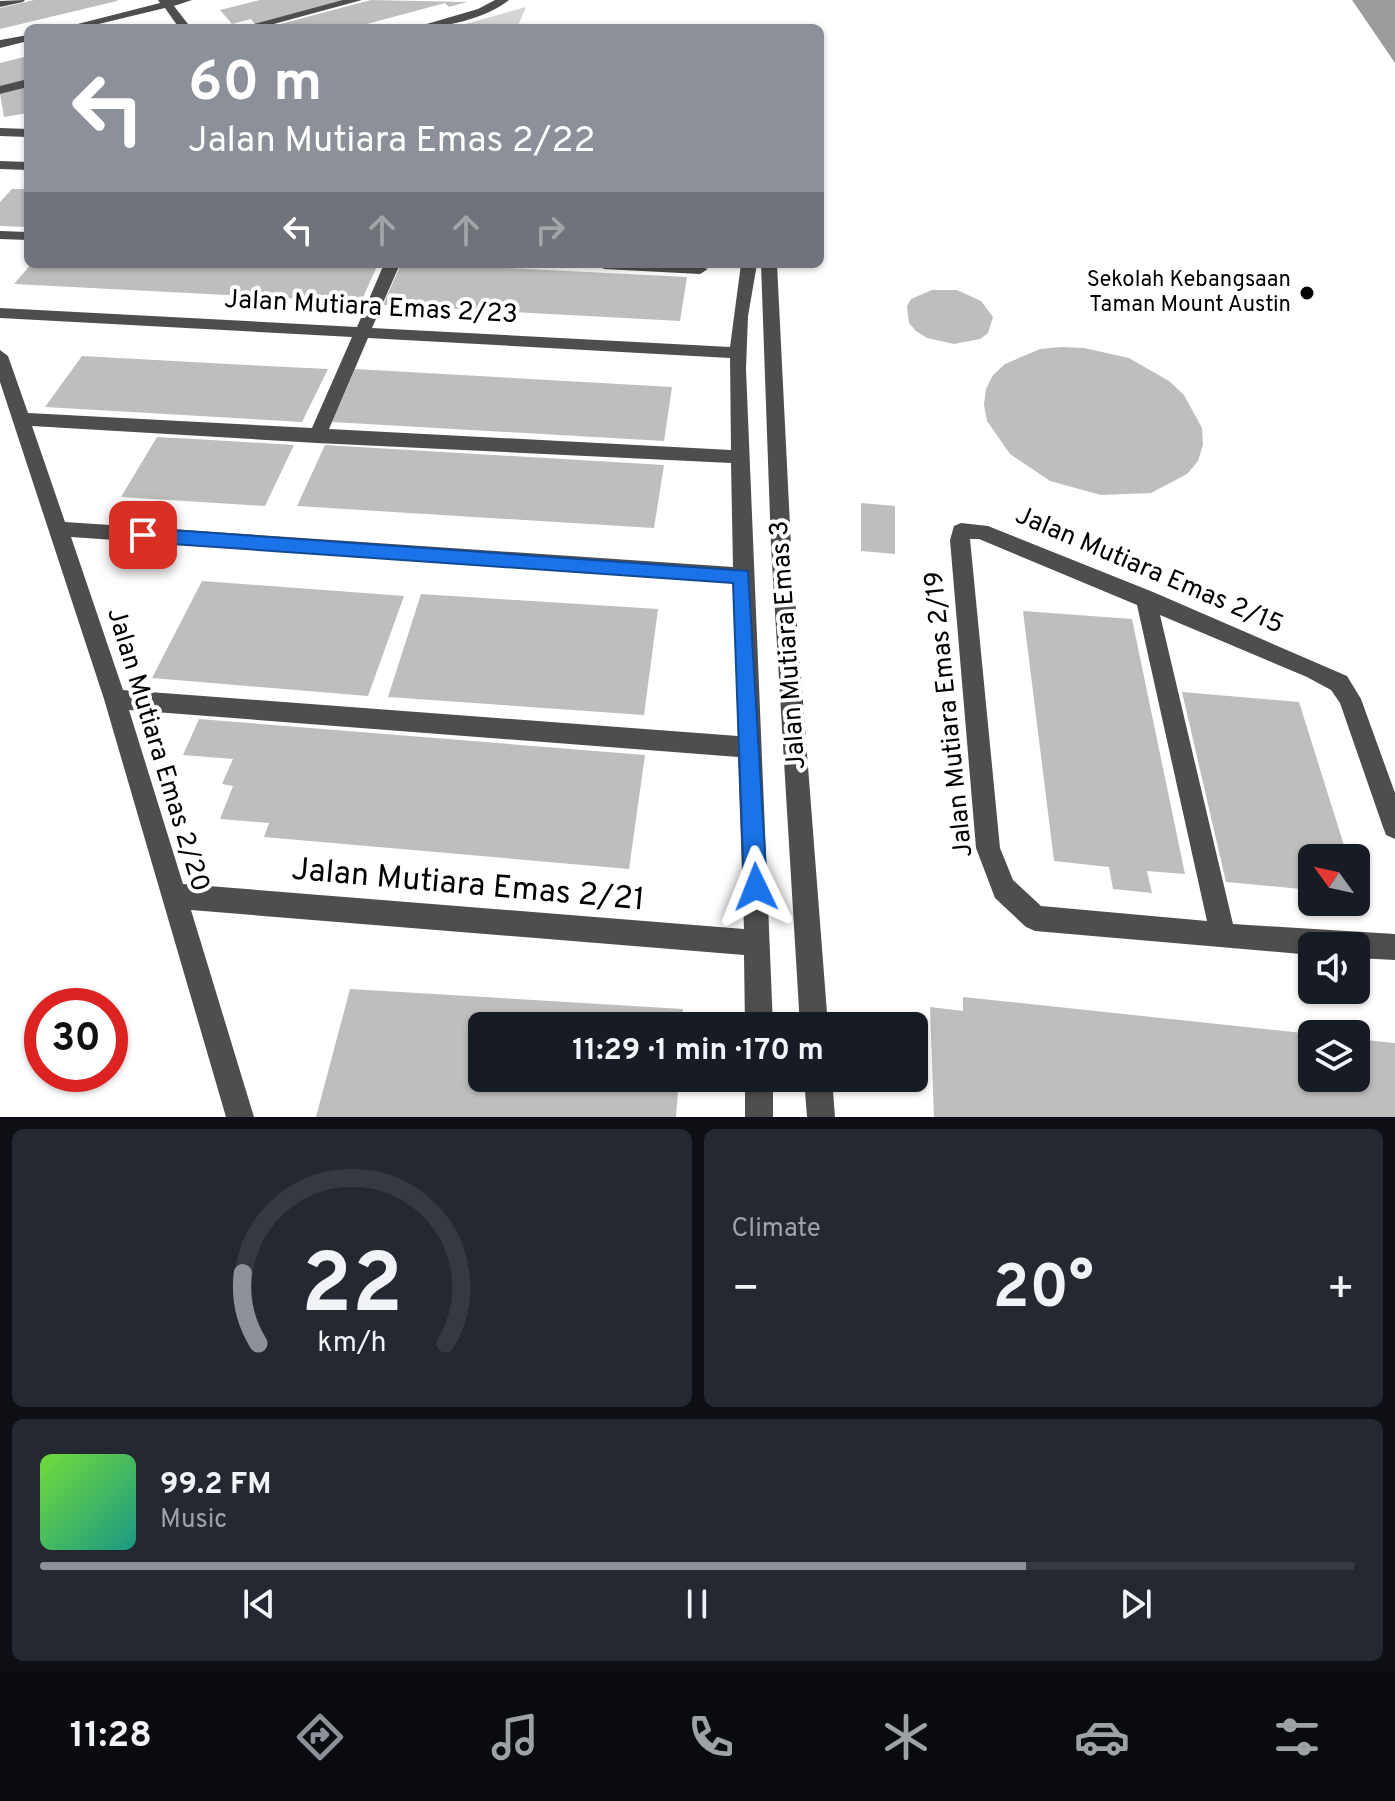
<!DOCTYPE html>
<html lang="en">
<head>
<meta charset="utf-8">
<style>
  body { margin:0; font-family:Overpass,sans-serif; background:#242831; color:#f1f3f6; height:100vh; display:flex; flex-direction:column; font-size:30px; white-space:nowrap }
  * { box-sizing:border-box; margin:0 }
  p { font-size:26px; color:#9ea1a6 }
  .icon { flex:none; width:44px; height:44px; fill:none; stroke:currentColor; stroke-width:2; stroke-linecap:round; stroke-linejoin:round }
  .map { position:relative; height:1117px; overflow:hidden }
  .side { display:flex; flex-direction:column; gap:12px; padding:12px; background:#0d0f14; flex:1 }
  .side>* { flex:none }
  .hud { position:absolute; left:24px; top:24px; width:800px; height:244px; border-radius:12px; box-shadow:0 2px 6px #0004; background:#8c9099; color:#fff; overflow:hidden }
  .needle { width:52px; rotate:303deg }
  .buttons { position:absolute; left:1298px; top:844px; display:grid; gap:16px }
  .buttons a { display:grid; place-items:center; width:72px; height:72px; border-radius:12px; background:#171b24; box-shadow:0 2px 6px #0004; font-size:40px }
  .speed { position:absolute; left:24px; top:988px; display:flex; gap:16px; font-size:40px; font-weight:700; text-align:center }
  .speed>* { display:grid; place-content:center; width:104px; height:104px; border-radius:50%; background:#171b24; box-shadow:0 2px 6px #0004; line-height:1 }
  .speed .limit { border:12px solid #d22; background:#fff; color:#111 }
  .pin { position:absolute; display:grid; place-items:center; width:68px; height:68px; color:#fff; margin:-34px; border-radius:16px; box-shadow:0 4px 12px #0006 }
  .me { position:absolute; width:88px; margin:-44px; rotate:358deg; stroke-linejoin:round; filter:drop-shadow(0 0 6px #0008) }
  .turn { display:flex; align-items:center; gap:28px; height:168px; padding:0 32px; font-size:36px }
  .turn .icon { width:104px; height:104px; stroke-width:2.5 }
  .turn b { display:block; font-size:56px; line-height:68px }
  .lanes { display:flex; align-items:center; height:76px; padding:0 32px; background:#0003; justify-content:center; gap:40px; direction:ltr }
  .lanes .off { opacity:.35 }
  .big { font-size:60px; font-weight:700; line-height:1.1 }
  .side .card { flex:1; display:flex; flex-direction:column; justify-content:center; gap:12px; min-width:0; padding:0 28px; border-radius:12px; background:#242831 }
  .side .dial { align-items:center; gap:0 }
  .dial svg { height:208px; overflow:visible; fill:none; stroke:#363941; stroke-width:7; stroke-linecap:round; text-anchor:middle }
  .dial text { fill:#f1f3f6; stroke:none }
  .song { display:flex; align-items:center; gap:24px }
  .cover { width:96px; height:96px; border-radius:12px; background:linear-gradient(135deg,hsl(100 70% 55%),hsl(170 70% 35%)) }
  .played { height:8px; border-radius:4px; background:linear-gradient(90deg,#8c9099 75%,#363941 75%) }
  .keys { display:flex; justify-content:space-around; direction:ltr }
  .heat { display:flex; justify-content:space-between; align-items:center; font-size:44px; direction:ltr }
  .side .tiles { flex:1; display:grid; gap:12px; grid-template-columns:1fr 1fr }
  .card:last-child { grid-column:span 2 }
  .trip { position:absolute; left:468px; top:1012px; width:460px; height:80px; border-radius:12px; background:#171b24; box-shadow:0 2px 6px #0004; font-weight:700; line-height:80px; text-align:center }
  .tabs { display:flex; height:128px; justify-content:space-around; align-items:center; background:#090b0e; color:#9ea1a6 }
  .tabs .icon { width:56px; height:56px }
  .tabs .selected { color:#8c9099 }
  .tabs b { font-size:36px; color:#f1f3f6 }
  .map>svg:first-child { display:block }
</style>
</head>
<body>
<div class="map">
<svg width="1395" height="1117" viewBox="0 0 1395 1117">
  <rect width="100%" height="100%" fill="#fff"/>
  <polygon fill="#d5d5d5" points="526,7 517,28 451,28"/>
  <polygon fill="#9c9c9c" points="1352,0 1395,0 1395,63"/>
  <g fill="#bebebe">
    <polygon points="34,0 117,0 117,1 0,29 0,8"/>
    <polygon points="260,0 343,0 343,1 255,24 251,19 232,24 220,10"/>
    <polygon points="371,0 467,2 449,7 445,3 352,28 265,28"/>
    <polygon points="28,56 28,80 0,87 0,63"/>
    <polygon points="28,87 28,113 4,117 0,94"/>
    <polygon points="12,189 28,189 28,227 0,226 0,202"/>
    <polygon points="31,264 378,264 361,302 14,284"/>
    <polygon points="401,264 426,264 687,277 680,321 383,305"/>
    <polygon points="932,290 957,290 981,301 993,317 988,333 980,339 954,344 927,338 916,331 909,323 907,306 911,299"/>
    <polygon points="1061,347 1084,348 1129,358 1169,381 1184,395 1202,428 1203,445 1198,461 1187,474 1151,493 1101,495 1050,481 1010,454 987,421 984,405 986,389 993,375 1005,364 1040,349"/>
    <polygon points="82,356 266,366 328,369 302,422 45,407"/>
    <polygon points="355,369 672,387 664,441 332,422"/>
    <polygon points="157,437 195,439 294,445 265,506 121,497"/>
    <polygon points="325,445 664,465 654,528 297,506"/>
    <polygon points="861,503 895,506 895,554 861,551"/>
    <polygon points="202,581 404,596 368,696 152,678"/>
    <polygon points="421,594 658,609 644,715 388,697"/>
    <polygon points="1023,611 1132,619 1185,874 1147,871 1152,893 1113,889 1109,867 1054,861"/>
    <polygon points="1182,692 1299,702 1348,858 1312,858 1312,890 1226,882"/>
    <polygon points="199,719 645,755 629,869 264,837 269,823 220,819 233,786 222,784 233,759 183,755"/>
    <polygon points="350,989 683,1009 682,1026 482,1026 482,1078 679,1078 676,1117 316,1117"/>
    <polygon points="963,997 1312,1034 1312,1078 1356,1078 1356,1039 1395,1043 1395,1117 934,1117 930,1007 963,1011"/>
  </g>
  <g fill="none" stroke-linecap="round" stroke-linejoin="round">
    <g fill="#4e4e4e" fill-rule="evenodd">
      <polygon points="25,0 23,2 0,7 0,1"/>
      <polygon points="158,0 192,0 174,6 191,28 179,28 165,8 82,28 62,28 160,3"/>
      <polygon points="343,0 362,0 259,28 239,28"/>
      <path d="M495,0H509C485,19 443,28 413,28L478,9Z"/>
      <polygon points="28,35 28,41 0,48 0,40"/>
      <polygon points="28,79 28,87 0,94 0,86"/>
      <polygon points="0,128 28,129 28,137 0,136"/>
      <polygon points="0,161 28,162 28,170 0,169"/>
      <polygon points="0,231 28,232 28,240 0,239"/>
      <path d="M384,264H400L372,328L730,347L741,264H757L748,316L746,369L773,1026H745L744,955L191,910L254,1117H226L104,699L0,382V350L8,356L28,413L312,428L352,337L0,318V308L357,327ZM368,338L730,358L731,450L329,429ZM32,426L317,443L731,463L733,567L65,522ZM71,537L733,583L738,736L123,690ZM129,710L738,757L744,929L183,884Z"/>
      <polygon points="596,264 693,264 708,269 700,274 604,269"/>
      <polygon points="761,264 777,264 791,546 828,1026 800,1026 771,546"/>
      <path d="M961,523L988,526L1153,592L1347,676L1361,699L1395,793V839L1386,835L1383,827L1340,703L1331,690L1307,677L1160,615L1233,924L1395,934V960L1356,958V946H1312V955L1035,931L1026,927L995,898L976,848L950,540L954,526ZM970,539H979L1137,605L1207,921L1041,906L1013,880L1000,848Z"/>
      <rect x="745" y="1078" width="28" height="39"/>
      <polygon points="804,1078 832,1078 835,1117 807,1117"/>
    </g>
  </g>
  <polygon fill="#1a73e8" stroke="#114b97" stroke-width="2" points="143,528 748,571 767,887 764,895 756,899 747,895 744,887 733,583 143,542 134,535"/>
  <circle fill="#000" stroke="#fff" stroke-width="3" cx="1307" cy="293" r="8"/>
  <g text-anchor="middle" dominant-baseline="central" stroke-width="8" stroke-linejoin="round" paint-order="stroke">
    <g font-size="22" fill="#000" stroke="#fff" text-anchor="end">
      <text x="1291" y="280">Sekolah Kebangsaan<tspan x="1291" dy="25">Taman Mount Austin</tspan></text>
    </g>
    <g font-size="26" fill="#000" stroke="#fff">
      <text transform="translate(371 308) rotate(3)">Jalan Mutiara Emas 2/23</text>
      <text transform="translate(1149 571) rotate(23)">Jalan Mutiara Emas 2/15</text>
      <text transform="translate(789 645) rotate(-94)">Jalan Mutiara Emas 3</text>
      <text transform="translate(950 714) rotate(-96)">Jalan Mutiara Emas 2/19</text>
      <text transform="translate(157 750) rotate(73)">Jalan Mutiara Emas 2/20</text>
    </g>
    <g font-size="32" fill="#000" stroke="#fff">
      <text transform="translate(468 886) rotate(5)">Jalan Mutiara Emas 2/21</text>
    </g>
  </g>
</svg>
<div class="buttons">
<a><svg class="needle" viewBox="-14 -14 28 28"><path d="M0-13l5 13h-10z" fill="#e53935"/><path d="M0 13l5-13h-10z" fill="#9ea1a6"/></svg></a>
<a><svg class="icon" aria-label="sound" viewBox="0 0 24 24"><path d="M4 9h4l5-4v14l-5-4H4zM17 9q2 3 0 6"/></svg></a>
<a><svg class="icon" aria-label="layers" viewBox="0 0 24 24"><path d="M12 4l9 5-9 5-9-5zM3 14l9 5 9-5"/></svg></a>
</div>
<div class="speed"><div class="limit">30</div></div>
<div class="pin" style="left:143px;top:535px;background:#d93025"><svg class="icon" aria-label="arrive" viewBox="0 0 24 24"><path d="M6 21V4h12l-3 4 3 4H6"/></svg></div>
<svg class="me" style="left:756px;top:887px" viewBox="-20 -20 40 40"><path d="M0-17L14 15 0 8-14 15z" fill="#1a73e8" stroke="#fff" stroke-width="4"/></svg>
<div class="trip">11:29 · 1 min · 170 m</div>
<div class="hud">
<div class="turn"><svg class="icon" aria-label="left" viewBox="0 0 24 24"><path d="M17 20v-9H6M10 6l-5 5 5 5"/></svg><div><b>60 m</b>Jalan Mutiara Emas 2/22</div></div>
<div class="lanes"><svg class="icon" aria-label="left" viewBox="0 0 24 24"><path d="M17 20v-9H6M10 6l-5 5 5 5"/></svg><svg class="icon off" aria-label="ahead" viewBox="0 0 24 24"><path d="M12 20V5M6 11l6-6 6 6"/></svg><svg class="icon off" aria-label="ahead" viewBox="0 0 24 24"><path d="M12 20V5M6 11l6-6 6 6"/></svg><svg class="icon off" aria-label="right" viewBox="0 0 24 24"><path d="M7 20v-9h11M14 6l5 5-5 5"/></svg></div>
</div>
</div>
<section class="side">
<div class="tiles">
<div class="card dial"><svg viewBox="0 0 100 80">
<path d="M14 69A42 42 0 1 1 86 69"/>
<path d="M14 69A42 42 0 0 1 8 42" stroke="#8c9099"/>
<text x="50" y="56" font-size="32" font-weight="700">22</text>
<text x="50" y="72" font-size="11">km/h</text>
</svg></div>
<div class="card"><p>Climate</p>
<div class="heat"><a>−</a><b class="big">20°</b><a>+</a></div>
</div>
<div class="card">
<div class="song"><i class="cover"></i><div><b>99.2 FM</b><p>Music</p></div></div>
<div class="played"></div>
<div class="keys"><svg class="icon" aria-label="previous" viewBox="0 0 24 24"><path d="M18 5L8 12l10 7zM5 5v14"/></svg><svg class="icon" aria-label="pause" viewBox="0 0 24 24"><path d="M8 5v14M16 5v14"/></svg><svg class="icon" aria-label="next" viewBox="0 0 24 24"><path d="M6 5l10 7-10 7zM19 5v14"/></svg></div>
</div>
</div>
</section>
<nav class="tabs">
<b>11:28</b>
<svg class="icon selected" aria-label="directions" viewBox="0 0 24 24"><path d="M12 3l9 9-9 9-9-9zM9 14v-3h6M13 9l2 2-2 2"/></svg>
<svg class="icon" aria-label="music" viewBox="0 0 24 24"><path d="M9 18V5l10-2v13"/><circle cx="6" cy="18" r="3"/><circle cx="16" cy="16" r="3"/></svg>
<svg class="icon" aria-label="phone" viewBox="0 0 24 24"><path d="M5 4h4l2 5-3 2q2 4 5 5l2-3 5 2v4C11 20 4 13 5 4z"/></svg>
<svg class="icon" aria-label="climate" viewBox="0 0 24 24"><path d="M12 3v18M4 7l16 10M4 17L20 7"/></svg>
<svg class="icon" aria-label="car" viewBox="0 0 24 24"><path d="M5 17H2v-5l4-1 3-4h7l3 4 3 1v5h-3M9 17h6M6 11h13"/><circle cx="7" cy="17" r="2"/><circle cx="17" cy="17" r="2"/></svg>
<svg class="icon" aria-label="filters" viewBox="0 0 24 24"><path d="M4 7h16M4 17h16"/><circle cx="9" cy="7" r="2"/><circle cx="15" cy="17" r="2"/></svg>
</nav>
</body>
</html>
